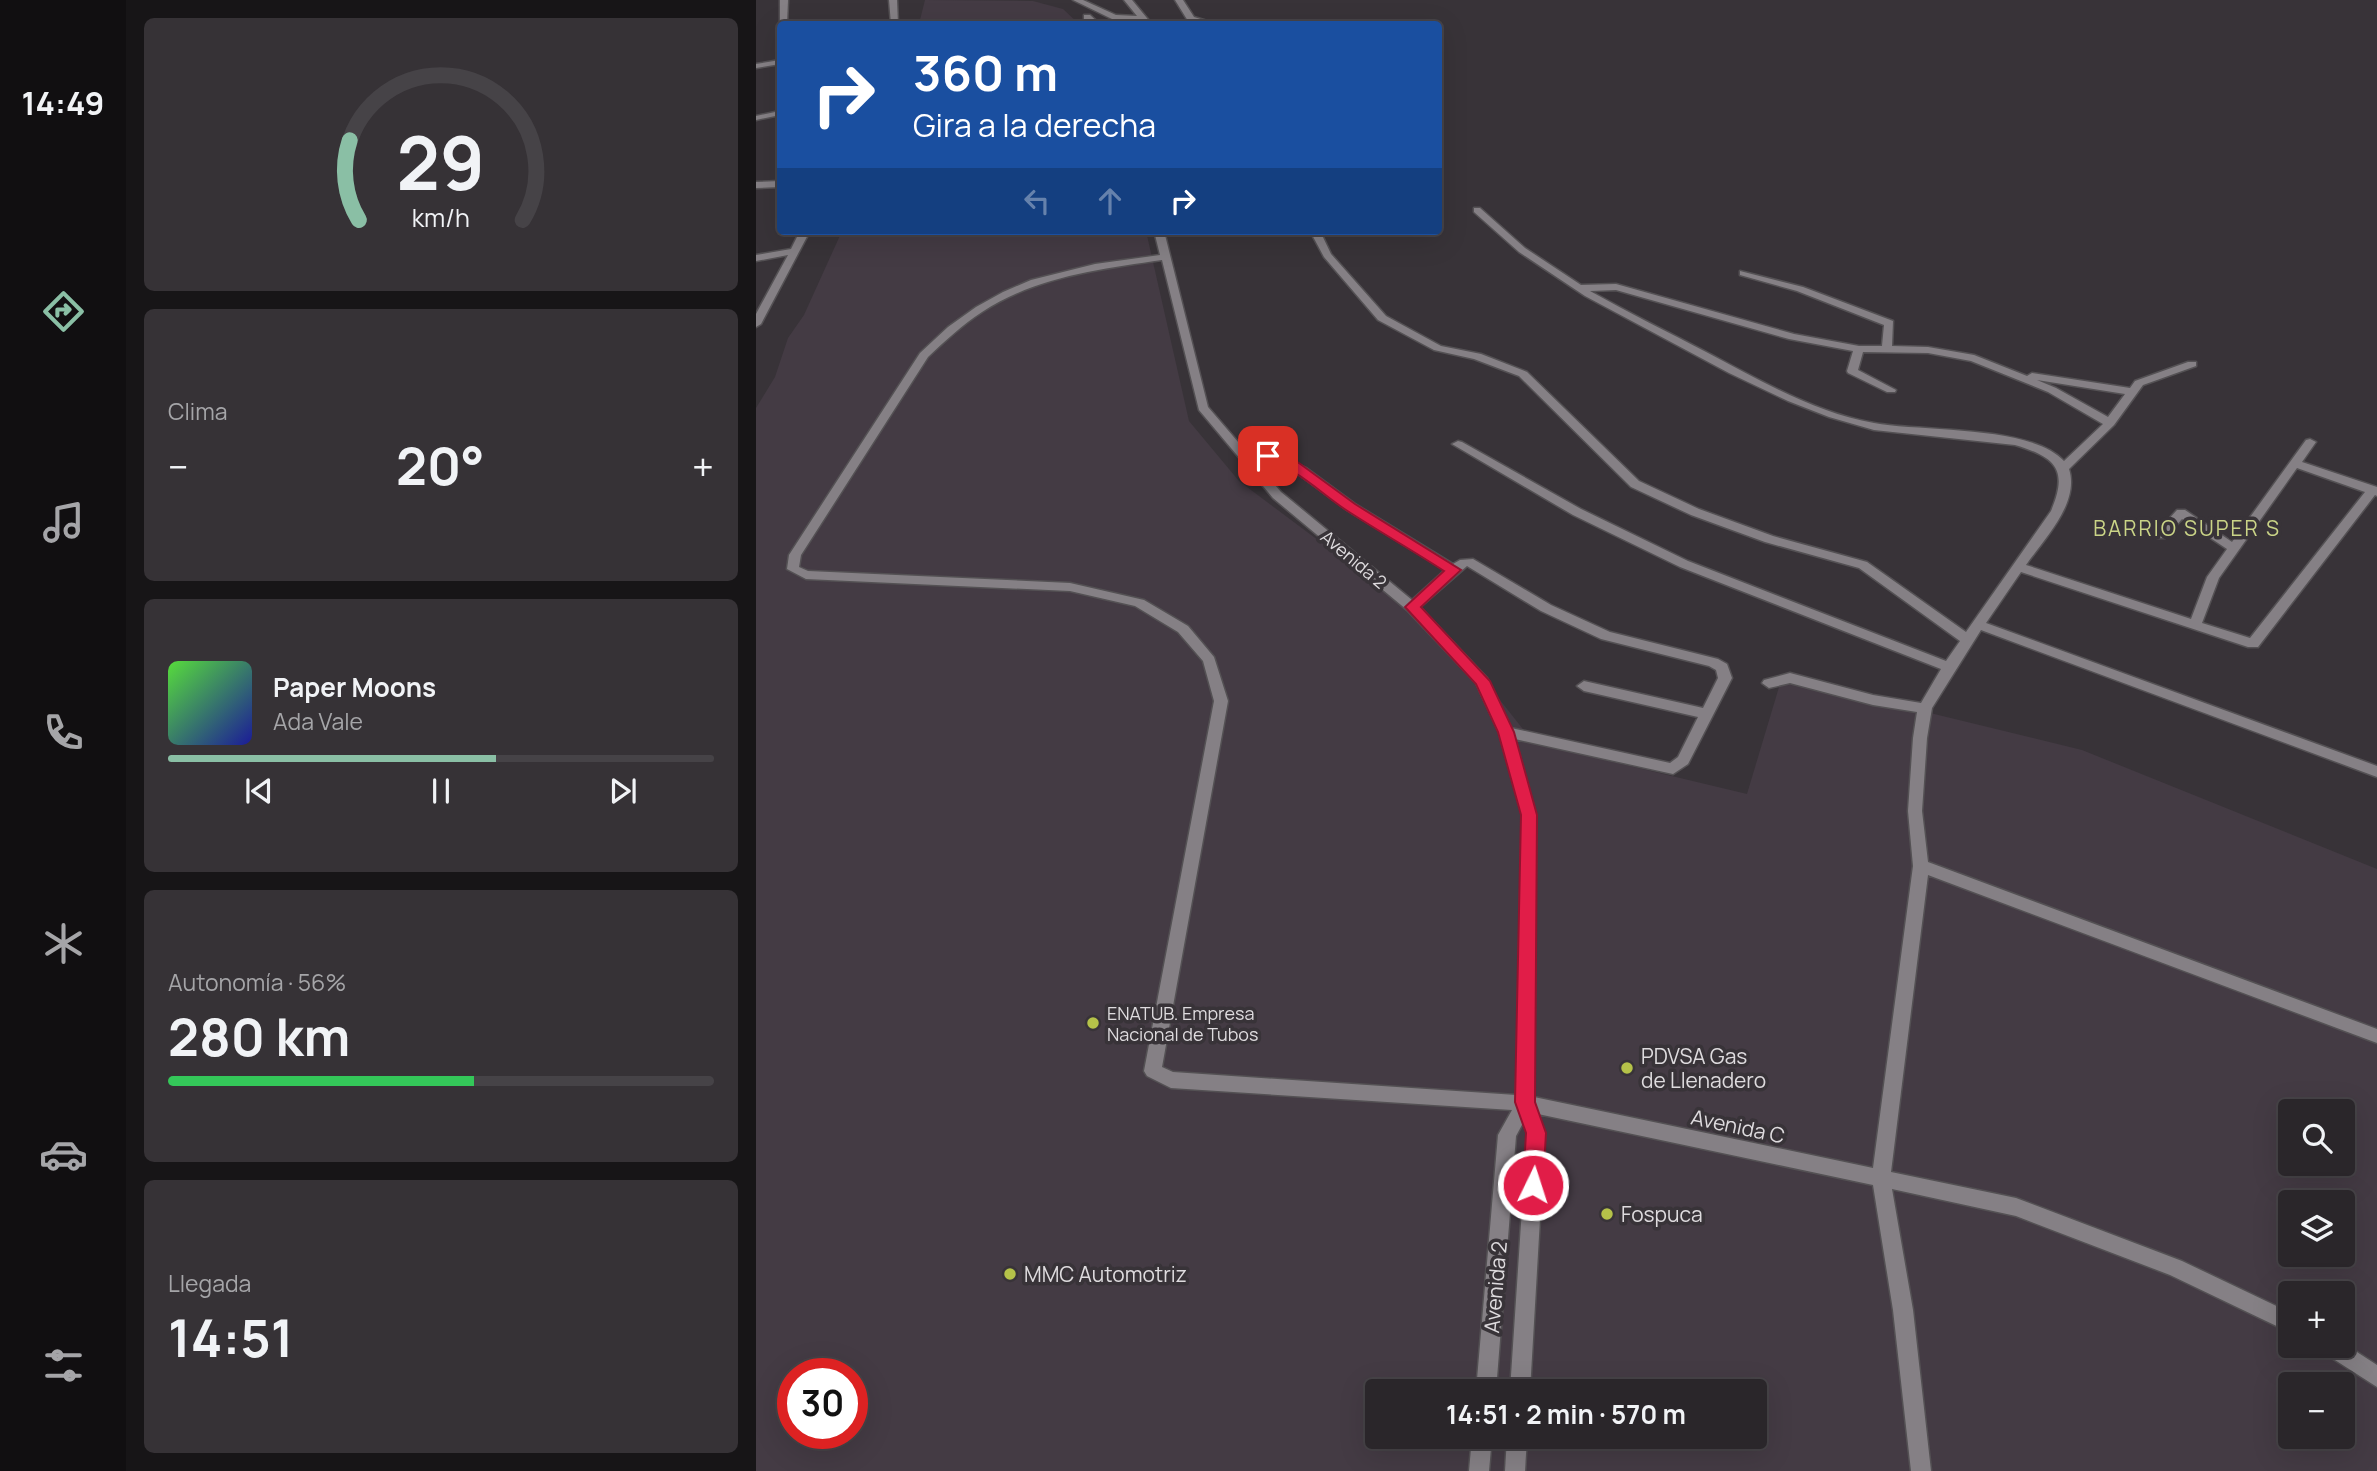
<!DOCTYPE html>
<html lang="es">
<head>
<meta charset="utf-8">
<style>
  body { margin:0; font-family:Manrope,sans-serif; background:#363236; color:#f1f3f6; height:100vh; display:flex; flex-direction:column; font-size:26px; white-space:nowrap }
  * { box-sizing:border-box; margin:0 }
  p { font-size:23px; color:#a5a5a8 }
  .icon { flex:none; width:38px; height:38px; fill:none; stroke:currentColor; stroke-width:2; stroke-linecap:round; stroke-linejoin:round }
  .map { position:relative; flex:1; overflow:hidden }
  .drawer { display:flex; flex-direction:column; gap:18px; padding:18px; background:#171517; width:630px }
  .drawer>* { flex:none }
  .top-card { position:absolute; left:21px; top:21px; width:665px; height:214px; border-radius:7px; box-shadow:0 7px 28px #0002,0 0 0 2px #464347; background:#1a4fa0; color:#fff; overflow:hidden }
  .buttons { position:absolute; left:1522px; top:1099px; display:grid; gap:14px }
  .buttons a { display:grid; place-items:center; width:77px; height:77px; border-radius:7px; background:#2a262a; box-shadow:0 7px 28px #0002,0 0 0 2px #464347; font-size:35px }
  .speed { position:absolute; left:21px; top:1358px; display:flex; gap:14px; font-size:35px; font-weight:700; text-align:center }
  .speed>* { display:grid; place-content:center; width:91px; height:91px; border-radius:50%; background:#2a262a; box-shadow:0 7px 28px #0002,0 0 0 2px #464347; line-height:1 }
  .speed .limit { border:10px solid #d22; background:#fff; color:#111 }
  .pin { position:absolute; display:grid; place-items:center; width:60px; height:60px; color:#fff; margin:-30px; border-radius:14px; box-shadow:0 4px 10px #0006 }
  .me { position:absolute; width:77px; margin:-38px; rotate:4deg; stroke-linejoin:round; filter:drop-shadow(0 0 5px #0008) }
  .turn { display:flex; align-items:center; gap:24px; height:147px; padding:0 21px; font-size:32px }
  .turn .icon { width:91px; height:91px; stroke-width:2.5 }
  .turn b { display:block; font-size:49px; line-height:60px }
  .lanes { display:flex; align-items:center; height:66px; padding:0 21px; background:#0003; justify-content:center; gap:35px; direction:ltr }
  .lanes .off { opacity:.35 }
  .big { font-size:52px; font-weight:700; line-height:1.1 }
  .drawer .widget { flex:1; display:flex; flex-direction:column; justify-content:center; gap:10px; min-width:0; padding:0 24px; border-radius:10px; background:#363236 }
  .drawer .dial { align-items:center; gap:0 }
  .dial svg { height:182px; overflow:visible; fill:none; stroke:#464347; stroke-width:7; stroke-linecap:round; text-anchor:middle }
  .dial text { fill:#f1f3f6; stroke:none }
  .song { display:flex; align-items:center; gap:21px }
  .cover { width:84px; height:84px; border-radius:10px; background:linear-gradient(135deg,hsl(110 70% 55%),hsl(240 70% 35%)) }
  .played { height:7px; border-radius:4px; background:linear-gradient(90deg,#8abfa5 60%,#464347 60%) }
  .keys { display:flex; justify-content:space-around; direction:ltr }
  .heat { display:flex; justify-content:space-between; align-items:center; font-size:38px; direction:ltr }
  .charge { height:10px; border-radius:5px; background:linear-gradient(90deg,#34c759 56%,#464347 0) }
  .trip { position:absolute; left:609px; top:1379px; width:402px; height:70px; border-radius:7px; background:#2a262a; box-shadow:0 7px 28px #0002,0 0 0 2px #464347; font-weight:700; line-height:70px; text-align:center }
  main { display:flex; flex:1; min-height:0 }
  .menu { display:flex; flex-direction:column; width:126px; justify-content:space-around; align-items:center; background:#110f11; color:#a5a5a8 }
  .menu .icon { width:49px; height:49px }
  .menu .current { color:#8abfa5 }
  .menu b { font-size:32px; color:#f1f3f6 }
  .map>svg:first-child { display:block }
</style>
</head>
<body>
<main>
<nav class="menu">
<b>14:49</b>
<svg class="icon current" aria-label="directions" viewBox="0 0 24 24"><path d="M12 3l9 9-9 9-9-9zM9 14v-3h6M13 9l2 2-2 2"/></svg>
<svg class="icon" aria-label="music" viewBox="0 0 24 24"><path d="M9 18V5l10-2v13"/><circle cx="6" cy="18" r="3"/><circle cx="16" cy="16" r="3"/></svg>
<svg class="icon" aria-label="phone" viewBox="0 0 24 24"><path d="M5 4h4l2 5-3 2q2 4 5 5l2-3 5 2v4C11 20 4 13 5 4z"/></svg>
<svg class="icon" aria-label="climate" viewBox="0 0 24 24"><path d="M12 3v18M4 7l16 10M4 17L20 7"/></svg>
<svg class="icon" aria-label="car" viewBox="0 0 24 24"><path d="M5 17H2v-5l4-1 3-4h7l3 4 3 1v5h-3M9 17h6M6 11h13"/><circle cx="7" cy="17" r="2"/><circle cx="17" cy="17" r="2"/></svg>
<svg class="icon" aria-label="filters" viewBox="0 0 24 24"><path d="M4 7h16M4 17h16"/><circle cx="9" cy="7" r="2"/><circle cx="15" cy="17" r="2"/></svg>
</nav>
<section class="drawer">
<div class="widget dial"><svg viewBox="0 0 100 80">
<path d="M14 69A42 42 0 1 1 86 69"/>
<path d="M14 69A42 42 0 0 1 10 34" stroke="#8abfa5"/>
<text x="50" y="56" font-size="32" font-weight="700">29</text>
<text x="50" y="72" font-size="11">km/h</text>
</svg></div>
<div class="widget"><p>Clima</p>
<div class="heat"><a>−</a><b class="big">20°</b><a>+</a></div>
</div>
<div class="widget">
<div class="song"><i class="cover"></i><div><b>Paper Moons</b><p>Ada Vale</p></div></div>
<div class="played"></div>
<div class="keys"><svg class="icon" aria-label="previous" viewBox="0 0 24 24"><path d="M18 5L8 12l10 7zM5 5v14"/></svg><svg class="icon" aria-label="pause" viewBox="0 0 24 24"><path d="M8 5v14M16 5v14"/></svg><svg class="icon" aria-label="next" viewBox="0 0 24 24"><path d="M6 5l10 7-10 7zM19 5v14"/></svg></div>
</div>
<div class="widget"><p>Autonomía · 56%</p><b class="big">280 km</b><div class="charge"></div></div>
<div class="widget"><p>Llegada</p><b class="big">14:51</b></div>
</section>
<div class="map">
<svg width="1621" height="1471" viewBox="0 0 1621 1471">
  <rect width="100%" height="100%" fill="#383338"/>
  <g fill="#443b44" fill-rule="evenodd">
    <polygon points="169,0 277,1 307,9 323,24 163,24"/>
    <path d="M86,231H390L433,421L483,481L674,624L740,695L778,743L991,794L1026,677L1326,750L1621,869V1471H0V408L19,377L32,338L48,315ZM1535,1111H1587V1164H1535ZM1535,1202H1587V1255H1535ZM1535,1293H1587V1346H1535ZM37,1374H96V1433H37ZM1535,1384H1587V1437H1535ZM621,1391H999V1437H621Z"/>
  </g>
  <g fill="none" stroke-linecap="round" stroke-linejoin="round">
    <defs>
      <g id="street">
        <polygon points="24,0 32,0 31,24 24,26"/>
        <polygon points="133,0 141,0 142,24 135,24"/>
        <polygon points="317,0 327,0 360,15 381,16 368,0 376,0 395,23 388,24 385,20 356,19"/>
        <polygon points="419,0 427,0 438,17 461,24 449,24 432,21"/>
        <polygon points="328,15 334,15 344,24 336,24 328,19"/>
        <polygon points="24,60 24,64 0,68 0,64"/>
        <polygon points="24,111 24,115 0,120 0,116"/>
        <polygon points="24,181 24,187 0,188 0,182"/>
        <path d="M718,208H724L769,248L825,285L860,284L1038,334L1103,346H1126L1128,325L1041,291L984,275V271L1047,287L1137,321L1136,346L1172,347L1218,355L1271,376L1276,373L1374,388L1379,381L1432,362H1440V366L1387,385L1358,425L1313,469C1324,503 1288,539 1270,565L1435,619L1451,577L1471,549L1426,519L1409,538H1401L1399,535L1401,532L1421,510H1429L1476,542L1550,440L1554,439L1560,442L1546,462L1621,487V496L1619,495L1502,647H1492L1265,572L1230,623L1621,766V777L1225,630L1176,708L1171,738L1166,811L1172,862L1621,1029V1043L1172,875L1135,1172L1260,1198L1426,1261L1535,1313V1333L1414,1275L1260,1216L1136,1189L1157,1310L1175,1471H1155L1137,1310L1117,1185L782,1114L789,1133L774,1391H754L771,1133L767,1123L760,1136L740,1391H720L742,1135L756,1110L415,1088L391,1076L388,1071L458,701L447,661L422,632L379,606L314,591L50,579L31,569L33,555L164,353L192,327L220,307L247,292L275,280L339,264L404,255L398,231H408L452,407L525,492L656,600L689,570L591,510L541,473L508,458V454L528,457L550,468L599,504L697,564L704,560L717,559L795,605L854,632L962,659L971,664L976,678L932,764L917,774L759,739L780,815L778,1097L1117,1168L1157,866L1152,811L1157,738L1161,712L1117,705L1034,683L1013,688L1006,683L1008,680L1034,673L1117,695L1165,703L1185,669L924,567L817,515L696,444L702,441L706,442L825,509L932,561L1190,661L1204,641L1103,568L1009,542L935,515L875,487L763,376L718,359L678,350L622,320L568,257L554,231H564L575,254L630,316L685,346L725,354L771,372L883,481L943,509L1017,536L1111,562L1210,632L1295,511C1313,469 1299,457 1259,445L1118,430L1073,417L1032,401L973,373L829,296L763,252L718,212ZM406,260L443,410L517,498L651,610L720,683L743,732L766,815L760,1095L417,1072L406,1067L472,701L458,657L432,626L388,600L314,583L52,571L43,567L45,555L172,357C189,341 206,325 226,312C279,277 344,269 406,260ZM860,290L1033,339L1097,351L1091,371L1092,373L1131,392H1139L1140,390L1102,370L1107,352L1172,353L1215,361L1292,392L1347,424L1308,461C1275,425 1166,432 1118,423C1060,413 1003,380 952,353C912,332 873,313 834,291ZM1281,380L1369,394L1352,417L1300,388ZM1541,468L1609,492L1494,638L1446,623L1463,578ZM711,566L785,611L845,639L953,666L960,670L962,678L947,708L828,681L821,686L828,691L942,717L922,757L914,763L755,728L731,678L664,607Z"/>
        <polygon points="44,231 54,231 5,324 0,327 0,314 32,255 0,261 0,255 35,249"/>
        <polygon points="1587,1343 1621,1365 1621,1387 1568,1353 1565,1346 1587,1346"/>
        <polygon points="716,1437 736,1437 733,1471 713,1471"/>
        <polygon points="751,1437 771,1437 769,1471 749,1471"/>
      </g>
    </defs>
    <use href="#street" stroke="#545154" stroke-width="3"/>
    <use href="#street" fill="#858085" fill-rule="evenodd"/>
  </g>
  <path fill="#e11d48" stroke="#92132f" stroke-width="2" d="M512,452L531,456L543,463L599,504L705,570L665,607L734,681L758,732L781,815L779,1102L790,1133L787,1185L784,1192L777,1195L770,1192L767,1185L770,1133L759,1102L765,815L742,732L720,684L649,607L688,571C656,550 622,531 590,510C563,492 540,467 507,459V453Z"/>
  <g fill="#b5c249" stroke="#383338" stroke-width="2.5">
    <circle cx="337" cy="1023" r="7"/>
    <circle cx="871" cy="1068" r="7"/>
    <circle cx="851" cy="1214" r="7"/>
    <circle cx="254" cy="1274" r="7"/>
  </g>
  <g text-anchor="middle" dominant-baseline="central" stroke-width="7" stroke-linejoin="round" paint-order="stroke">
    <g font-size="18" fill="#dedbde" stroke="#383338">
      <text transform="translate(598 559) rotate(40)">Avenida 2</text>
    </g>
    <g font-size="18" fill="#dedbde" stroke="#383338" text-anchor="start">
      <text x="351" y="1013">ENATUB. Empresa<tspan x="351" dy="21">Nacional de Tubos</tspan></text>
    </g>
    <g font-size="21" letter-spacing="2" fill="#cad487" stroke="#383338">
      <text x="1431" y="528">BARRIO SUPER S</text>
    </g>
    <g font-size="21" fill="#dedbde" stroke="#383338" text-anchor="start">
      <text x="885" y="1056">PDVSA Gas<tspan x="885" dy="24">de Llenadero</tspan></text>
      <text x="865" y="1214">Fospuca</text>
      <text x="268" y="1274">MMC Automotriz</text>
    </g>
    <g font-size="21" fill="#dedbde" stroke="#383338">
      <text transform="translate(982 1126) rotate(12)">Avenida C</text>
      <text transform="translate(739 1287) rotate(-85)">Avenida 2</text>
    </g>
  </g>
</svg>
<div class="buttons">
<a><svg class="icon" aria-label="search" viewBox="0 0 24 24"><circle cx="10" cy="10" r="6"/><path d="M15 15l6 6"/></svg></a>
<a><svg class="icon" aria-label="layers" viewBox="0 0 24 24"><path d="M12 4l9 5-9 5-9-5zM3 14l9 5 9-5"/></svg></a>
<a>+</a>
<a>−</a>
</div>
<div class="speed"><div class="limit">30</div></div>
<div class="pin" style="left:512px;top:456px;background:#d93025"><svg class="icon" aria-label="arrive" viewBox="0 0 24 24"><path d="M6 21V4h12l-3 4 3 4H6"/></svg></div>
<svg class="me" style="left:777px;top:1185px" viewBox="-20 -20 40 40"><circle r="17" fill="#e11d48" stroke="#fff" stroke-width="3"/><path d="M0-11L8 9 0 5-8 9z" fill="#fff"/></svg>
<div class="trip">14:51 · 2 min · 570 m</div>
<div class="top-card">
<div class="turn"><svg class="icon" aria-label="right" viewBox="0 0 24 24"><path d="M7 20v-9h11M14 6l5 5-5 5"/></svg><div><b>360 m</b>Gira a la derecha</div></div>
<div class="lanes"><svg class="icon off" aria-label="left" viewBox="0 0 24 24"><path d="M17 20v-9H6M10 6l-5 5 5 5"/></svg><svg class="icon off" aria-label="ahead" viewBox="0 0 24 24"><path d="M12 20V5M6 11l6-6 6 6"/></svg><svg class="icon" aria-label="right" viewBox="0 0 24 24"><path d="M7 20v-9h11M14 6l5 5-5 5"/></svg></div>
</div>
</div>
</main>
</body>
</html>
